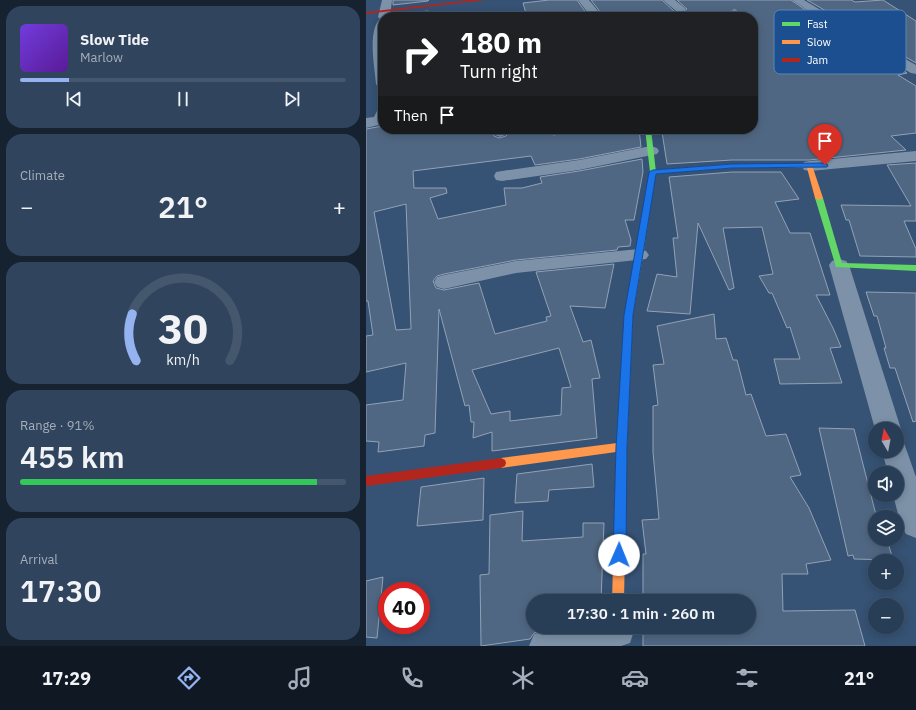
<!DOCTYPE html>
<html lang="en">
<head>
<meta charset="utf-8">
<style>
  body { margin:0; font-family:"IBM Plex Sans",sans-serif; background:#30455d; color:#f1f3f6; height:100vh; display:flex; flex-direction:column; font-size:15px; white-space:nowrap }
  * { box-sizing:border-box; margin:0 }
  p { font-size:13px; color:#a5aeba }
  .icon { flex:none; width:22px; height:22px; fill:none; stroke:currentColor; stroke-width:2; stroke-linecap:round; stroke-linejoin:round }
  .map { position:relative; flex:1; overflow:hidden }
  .drawer { display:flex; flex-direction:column; gap:6px; padding:6px; background:#162230; width:366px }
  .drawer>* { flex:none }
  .banner { position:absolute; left:12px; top:12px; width:380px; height:122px; border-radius:16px; box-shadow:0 2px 10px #0003,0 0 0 1px #44576d; background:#202124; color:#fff; overflow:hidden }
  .needle { width:26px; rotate:350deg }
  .tools { position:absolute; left:502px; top:422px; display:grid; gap:8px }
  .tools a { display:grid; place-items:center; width:36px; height:36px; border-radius:50%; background:#283e57; box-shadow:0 2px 10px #0003,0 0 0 1px #44576d; font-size:20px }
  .speed { position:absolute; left:12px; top:582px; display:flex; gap:8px; font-size:20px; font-weight:700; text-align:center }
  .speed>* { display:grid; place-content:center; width:52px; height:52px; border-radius:50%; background:#283e57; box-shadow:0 2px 10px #0003,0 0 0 1px #44576d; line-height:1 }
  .speed .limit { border:6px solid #d22; background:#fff; color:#111 }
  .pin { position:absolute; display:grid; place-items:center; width:34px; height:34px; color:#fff; margin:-41px -17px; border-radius:50% 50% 50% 0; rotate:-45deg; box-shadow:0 0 4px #0007 }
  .pin .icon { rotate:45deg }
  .me { position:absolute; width:44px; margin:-22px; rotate:1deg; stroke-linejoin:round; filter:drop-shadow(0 0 3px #0008) }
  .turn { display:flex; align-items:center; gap:14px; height:84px; padding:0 16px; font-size:18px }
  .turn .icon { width:52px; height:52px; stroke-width:2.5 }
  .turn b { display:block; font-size:28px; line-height:34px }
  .then { display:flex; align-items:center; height:38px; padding:0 16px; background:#0003; gap:8px; font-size:15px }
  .big { font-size:30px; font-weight:600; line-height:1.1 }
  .drawer .widget { flex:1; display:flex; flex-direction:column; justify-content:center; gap:6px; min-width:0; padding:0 14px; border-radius:16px; background:#30455d }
  .drawer .dial { align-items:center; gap:0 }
  .dial svg { height:104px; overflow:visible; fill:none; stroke:#44576d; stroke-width:7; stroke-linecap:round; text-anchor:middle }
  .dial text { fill:#f1f3f6; stroke:none }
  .song { display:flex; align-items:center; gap:12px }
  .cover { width:48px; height:48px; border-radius:6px; background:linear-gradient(135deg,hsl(260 70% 55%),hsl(270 70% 35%)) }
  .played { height:4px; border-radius:2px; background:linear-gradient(90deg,#95b2f1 15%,#44576d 15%) }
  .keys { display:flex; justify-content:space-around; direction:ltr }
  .heat { display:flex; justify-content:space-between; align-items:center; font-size:22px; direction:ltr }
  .charge { height:6px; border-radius:3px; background:linear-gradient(90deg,#34c759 91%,#44576d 0) }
  .trip { position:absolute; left:160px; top:594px; width:230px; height:40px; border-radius:20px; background:#283e57; box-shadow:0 2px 10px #0003,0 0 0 1px #44576d; font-weight:600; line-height:40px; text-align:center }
  .tab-bar { display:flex; height:64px; justify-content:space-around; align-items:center; background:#101923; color:#a5aeba }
  .tab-bar .icon { width:28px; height:28px }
  .tab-bar .current { color:#95b2f1 }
  .tab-bar b { font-size:18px; color:#f1f3f6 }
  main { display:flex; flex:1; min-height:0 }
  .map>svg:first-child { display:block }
</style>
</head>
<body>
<main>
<section class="drawer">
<div class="widget">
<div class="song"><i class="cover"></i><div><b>Slow Tide</b><p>Marlow</p></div></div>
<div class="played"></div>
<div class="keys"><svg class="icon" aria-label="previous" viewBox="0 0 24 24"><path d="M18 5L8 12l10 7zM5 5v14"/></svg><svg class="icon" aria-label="pause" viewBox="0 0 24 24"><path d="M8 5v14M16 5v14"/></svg><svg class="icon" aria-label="next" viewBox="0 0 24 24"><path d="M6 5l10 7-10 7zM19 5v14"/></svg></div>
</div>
<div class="widget"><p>Climate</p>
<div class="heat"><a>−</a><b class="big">21°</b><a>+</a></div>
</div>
<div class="widget dial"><svg viewBox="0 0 100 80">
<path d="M14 69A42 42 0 1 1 86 69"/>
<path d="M14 69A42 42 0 0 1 11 33" stroke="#95b2f1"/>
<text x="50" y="56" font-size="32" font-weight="700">30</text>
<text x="50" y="72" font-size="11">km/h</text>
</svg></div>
<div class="widget"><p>Range · 91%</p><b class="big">455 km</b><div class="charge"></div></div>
<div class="widget"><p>Arrival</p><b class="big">17:30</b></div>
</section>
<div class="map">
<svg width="550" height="646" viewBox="0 0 550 646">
  <rect width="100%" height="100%" fill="#365274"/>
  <g fill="#506783" stroke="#92a2b6" fill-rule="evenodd">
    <polygon points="27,0 63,0 62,1 27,5"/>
    <polygon points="183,0 211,0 223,17 161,17 157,3"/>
    <polygon points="225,0 296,0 309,12 314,13 321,9 311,0 425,0 482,39 541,73 532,75 550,86 550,133 525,136 540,150 443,160 366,160 301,164 296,132 321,129 387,129 387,17 378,17 368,9 368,11 310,17 238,17"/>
    <polygon points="441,0 485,0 489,2 517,0 550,21 550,63"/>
    <polygon points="62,11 61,17 26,17 26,15"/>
    <path d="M17,126V129H124L128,136L133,138L140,136L143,133L174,129H186L187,135L233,129H273L275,147L213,159L169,165L165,156L47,171L48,188H80L81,193L64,198L72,219L140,205L138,188H156L176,183L174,177L213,171L276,159L277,172L268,220H259L265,240L264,246L252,247L251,250L150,260L78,274L71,276L67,281L70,288L78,290L113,283L129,334L181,321L180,317L185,316L170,272L248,264L239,308L204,306L217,342L225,340L234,378L226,379L231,438L126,451V432L107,438L108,422H105L103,405L99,406L73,309L69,433L59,435L58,446L12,452L13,442L0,441V405L37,400L40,363L0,372V336L7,335L2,301H0V129ZM40,204L45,329L30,330L8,212ZM193,348L205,387L196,388L195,415L144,421V411L125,414L106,370Z"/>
    <polygon points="550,163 550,221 538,221 550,249 550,257 494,256 483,220 480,220 475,205 545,206 521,165"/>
    <polygon points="366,172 415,172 433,199 409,202 424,233 444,233 464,295 450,295 467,328 475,347 464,348 476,383 414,384 408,359 434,359 424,327 421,328 406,293 403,293 393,276 407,274 396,227 357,228 368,288 363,290 332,223 324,314 281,311 291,274 311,277 307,238 312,238 303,177"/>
    <polygon points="500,292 550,293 550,421 547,422 529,368 524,368 518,348 520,348 511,316 508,316"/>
    <polygon points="348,314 350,339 360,338 367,360 371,360 380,395 385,394 400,436 420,434 435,475 424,477 443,508 465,560 440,564 442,574 416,574 417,611 489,610 499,646 277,646 277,627 383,627 383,601 277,601 277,554 280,554 276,520 293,519 287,452 287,406 292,405 287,365 298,364 291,326"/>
    <polygon points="453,428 488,429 510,515 514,515 515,517 509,517 509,539 521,539 527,560 488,559 487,555 482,556"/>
    <polygon points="226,464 228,487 183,490 182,501 149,503 151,474"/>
    <polygon points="118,478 117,520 51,526 55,487"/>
    <polygon points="157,511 156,541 217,537 217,523 238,523 235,601 167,601 167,627 187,627 168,633 164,639 115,646 114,575 123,574 124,515"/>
    <polygon points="17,577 11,638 0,637 0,581"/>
  </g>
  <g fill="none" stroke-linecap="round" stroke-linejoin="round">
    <g fill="#7d92a8" fill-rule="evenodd">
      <path d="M16,0H26L24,17H17V88L12,87L10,84C9,68 1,31 14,19L12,17Z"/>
      <polygon points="212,0 223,0 237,17 225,17"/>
      <polygon points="297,0 309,0 320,9 314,12 310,11"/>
      <polygon points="426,0 438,0 491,32 550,65 550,74 545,73 483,38"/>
      <polygon points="17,108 17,124 0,128 0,118 8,117 12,109"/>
      <polygon points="125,129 141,129 142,132 139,135 134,137 129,135"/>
      <polygon points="285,146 291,148 293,151 291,154 213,170 136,181 130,180 128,176 130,172 136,171 213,160"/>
      <polygon points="550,151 550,161 444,171 438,170 436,166 438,162 444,161"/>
      <polygon points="273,249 280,251 283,255 280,259 150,273 78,289 71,287 68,282 71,277 78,275 150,261"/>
      <polygon points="473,259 480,261 483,265 535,429 531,436 531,429 509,429 463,265 466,261"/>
      <polygon points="531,441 538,443 550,477 550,538 540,534 535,525 527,495 531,495 531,473 522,473 516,451 531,451"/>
      <polygon points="192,627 267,627 268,631 264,643 255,646 163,646 168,634"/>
    </g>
    <g fill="#63d668" fill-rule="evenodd">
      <polygon points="279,129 285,129 290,172 277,256 273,258 269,256 284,172"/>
      <polygon points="450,196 453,196 457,198 476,263 550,265 550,271 470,267 449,198"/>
    </g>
    <g fill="#ff974d" fill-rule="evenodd">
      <polygon points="366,164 446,165 457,198 453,200 449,198 441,168 366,168 287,174 284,172 287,170"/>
      <polygon points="270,254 276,254 277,256 267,315 261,447 258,601 246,601 250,452 135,468 131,466 130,463 131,460 135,458 251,443 259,315"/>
    </g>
    <g fill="#b3261e" fill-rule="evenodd">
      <polygon points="106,0 120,0 0,14 0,12"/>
      <polygon points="135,458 139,460 140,463 139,466 135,468 0,486 0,476"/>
    </g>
  </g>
  <polygon fill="#1a73e8" stroke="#114b97" points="459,163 462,165 461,167 366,168 290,174 267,315 261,447 260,555 258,559 253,561 249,559 247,555 250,447 258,315 283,172 287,170 366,164"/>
  <rect x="408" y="10" width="132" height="64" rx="6" fill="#1b4f8f" stroke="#5f84b1" stroke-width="1"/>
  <rect x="416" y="22" width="18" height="4" fill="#63d668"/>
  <rect x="416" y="40" width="18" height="4" fill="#ff974d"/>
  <rect x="416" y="58" width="18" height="4" fill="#b3261e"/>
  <g font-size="11" fill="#fff">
    <text x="441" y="28">Fast</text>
    <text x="441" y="46">Slow</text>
    <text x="441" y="64">Jam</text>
  </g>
</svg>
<div class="tools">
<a><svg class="needle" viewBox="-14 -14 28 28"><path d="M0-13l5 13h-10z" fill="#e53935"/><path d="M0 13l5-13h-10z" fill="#a5aeba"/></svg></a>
<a><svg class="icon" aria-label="sound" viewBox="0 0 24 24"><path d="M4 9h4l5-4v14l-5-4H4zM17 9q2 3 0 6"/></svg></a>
<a><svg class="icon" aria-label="layers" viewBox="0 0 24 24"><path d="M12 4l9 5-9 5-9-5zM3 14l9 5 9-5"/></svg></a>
<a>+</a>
<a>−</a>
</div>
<div class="speed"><div class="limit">40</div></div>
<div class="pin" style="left:459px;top:165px;background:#d93025"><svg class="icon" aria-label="arrive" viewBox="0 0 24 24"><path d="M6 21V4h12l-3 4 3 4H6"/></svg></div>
<svg class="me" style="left:253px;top:555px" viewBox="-20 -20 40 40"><circle r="19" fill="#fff"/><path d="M0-13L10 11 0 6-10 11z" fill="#1a73e8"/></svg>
<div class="trip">17:30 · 1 min · 260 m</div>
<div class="banner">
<div class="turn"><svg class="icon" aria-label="right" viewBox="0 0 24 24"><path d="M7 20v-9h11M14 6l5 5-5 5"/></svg><div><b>180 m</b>Turn right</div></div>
<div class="then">Then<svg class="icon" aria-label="arrive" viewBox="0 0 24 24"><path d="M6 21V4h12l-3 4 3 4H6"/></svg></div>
</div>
</div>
</main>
<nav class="tab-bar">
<b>17:29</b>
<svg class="icon current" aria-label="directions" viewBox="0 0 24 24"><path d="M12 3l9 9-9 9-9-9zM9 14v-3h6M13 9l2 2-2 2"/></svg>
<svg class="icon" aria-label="music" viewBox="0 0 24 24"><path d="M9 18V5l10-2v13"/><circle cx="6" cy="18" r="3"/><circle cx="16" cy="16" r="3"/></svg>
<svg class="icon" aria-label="phone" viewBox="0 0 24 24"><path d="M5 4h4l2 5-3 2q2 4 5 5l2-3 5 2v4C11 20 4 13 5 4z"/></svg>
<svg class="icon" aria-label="climate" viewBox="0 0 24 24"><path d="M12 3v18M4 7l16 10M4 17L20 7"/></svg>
<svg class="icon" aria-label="car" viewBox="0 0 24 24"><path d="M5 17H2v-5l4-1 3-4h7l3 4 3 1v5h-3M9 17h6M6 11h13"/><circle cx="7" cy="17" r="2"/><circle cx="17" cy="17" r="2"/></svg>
<svg class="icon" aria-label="filters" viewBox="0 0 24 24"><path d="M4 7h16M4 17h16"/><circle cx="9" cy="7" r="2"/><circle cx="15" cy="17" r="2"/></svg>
<b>21°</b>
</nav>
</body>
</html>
